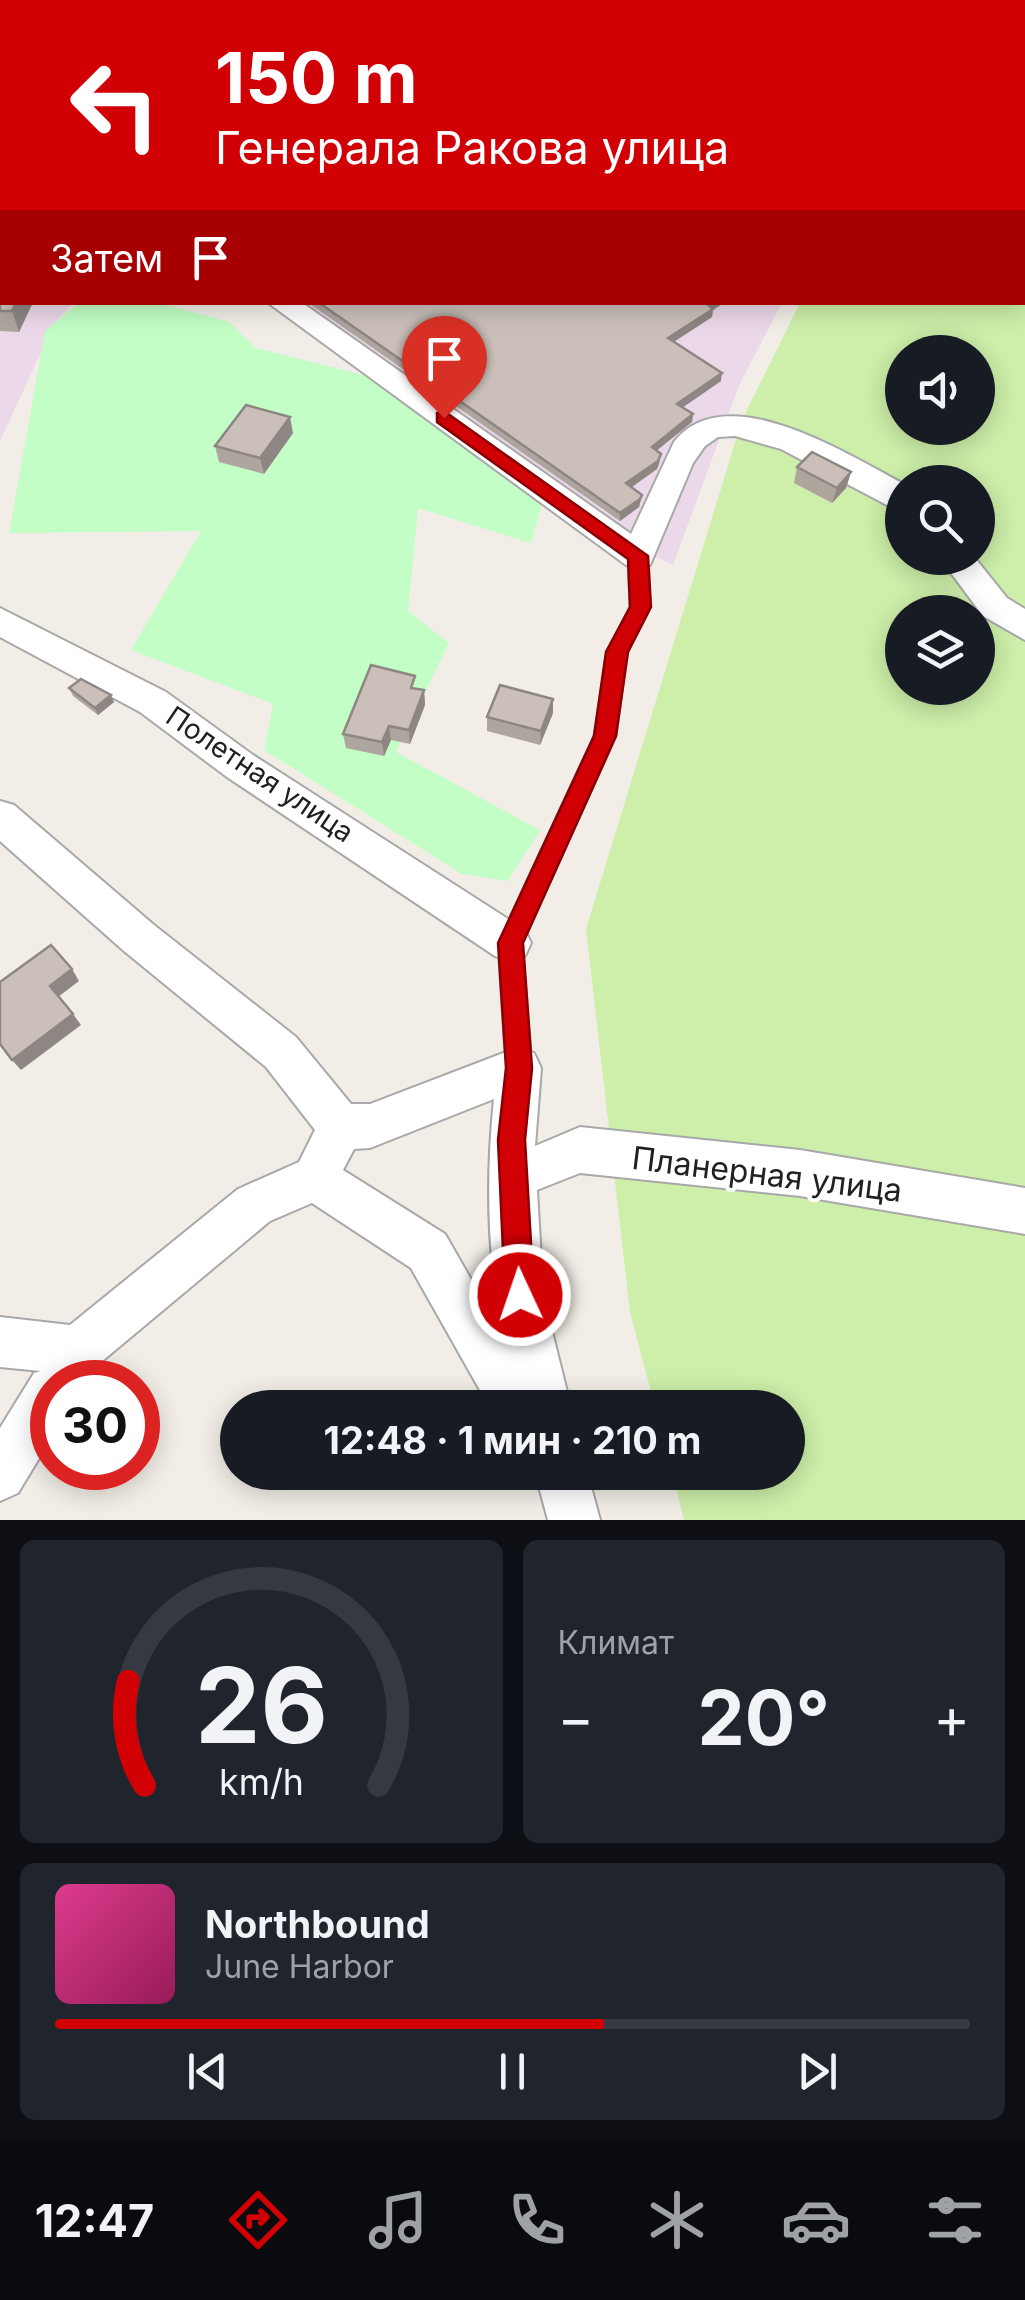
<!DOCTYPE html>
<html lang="ru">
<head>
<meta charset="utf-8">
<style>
  body { margin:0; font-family:Inter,sans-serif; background:#20242c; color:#f1f3f6; height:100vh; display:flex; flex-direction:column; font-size:38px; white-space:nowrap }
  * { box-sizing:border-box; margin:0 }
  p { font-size:32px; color:#9ea1a6 }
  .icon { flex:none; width:55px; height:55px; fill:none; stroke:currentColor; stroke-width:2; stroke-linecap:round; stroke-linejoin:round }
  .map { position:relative; height:1520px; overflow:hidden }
  .side { display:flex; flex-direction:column; gap:20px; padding:20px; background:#0d0f14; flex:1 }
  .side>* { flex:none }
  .banner { position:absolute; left:0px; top:0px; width:1025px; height:305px; box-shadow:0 5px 25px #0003; background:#d10004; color:#fff; overflow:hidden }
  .controls { position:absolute; left:885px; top:335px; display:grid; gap:20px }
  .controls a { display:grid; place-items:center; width:110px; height:110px; border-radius:50%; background:#171b24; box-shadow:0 5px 25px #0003; font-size:50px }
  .speed { position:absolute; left:30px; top:1360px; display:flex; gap:20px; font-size:50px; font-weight:700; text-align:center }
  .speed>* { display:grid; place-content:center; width:130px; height:130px; border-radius:50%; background:#171b24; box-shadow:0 5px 25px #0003; line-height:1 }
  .speed .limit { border:15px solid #d22; background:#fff; color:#111 }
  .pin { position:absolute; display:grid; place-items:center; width:85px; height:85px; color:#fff; margin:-102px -42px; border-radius:50% 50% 50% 0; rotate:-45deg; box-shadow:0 0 10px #0007 }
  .pin .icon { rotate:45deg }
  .me { position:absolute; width:110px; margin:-55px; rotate:357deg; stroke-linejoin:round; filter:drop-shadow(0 0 8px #0008) }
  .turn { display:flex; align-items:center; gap:35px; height:210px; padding:0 50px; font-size:45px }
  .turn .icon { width:130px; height:130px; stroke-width:2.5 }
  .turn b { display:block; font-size:70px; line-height:85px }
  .then { display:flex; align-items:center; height:95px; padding:0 50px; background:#0003; gap:20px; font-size:38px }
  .big { font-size:75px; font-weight:700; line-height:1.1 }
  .side .card { flex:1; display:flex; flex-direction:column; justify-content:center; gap:15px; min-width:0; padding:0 35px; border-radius:15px; background:#20242c }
  .side .dial { align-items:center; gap:0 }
  .dial svg { height:260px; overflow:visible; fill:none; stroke:#363941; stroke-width:7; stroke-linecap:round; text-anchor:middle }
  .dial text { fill:#f1f3f6; stroke:none }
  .song { display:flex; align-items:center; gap:30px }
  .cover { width:120px; height:120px; border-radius:15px; background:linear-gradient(135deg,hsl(330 70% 55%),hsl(330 70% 35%)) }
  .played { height:10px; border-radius:5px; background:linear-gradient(90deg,#d10004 60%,#363941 60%) }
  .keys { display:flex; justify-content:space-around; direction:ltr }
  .heat { display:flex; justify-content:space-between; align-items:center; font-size:55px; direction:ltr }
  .side .tiles { flex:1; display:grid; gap:20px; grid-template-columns:1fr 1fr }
  .card:last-child { grid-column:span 2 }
  .trip { position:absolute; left:220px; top:1390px; width:585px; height:100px; border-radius:50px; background:#171b24; box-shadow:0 5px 25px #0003; font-weight:700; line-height:100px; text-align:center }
  .menu { display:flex; height:160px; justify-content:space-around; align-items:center; background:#090b0e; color:#9ea1a6 }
  .menu .icon { width:70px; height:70px }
  .menu .current { color:#d10004 }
  .menu b { font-size:45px; color:#f1f3f6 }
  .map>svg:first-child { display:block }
</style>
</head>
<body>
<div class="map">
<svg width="1025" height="1520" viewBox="0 0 1025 1520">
  <rect width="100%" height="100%" fill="#f2eee7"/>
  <g fill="#ebd8e8">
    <polygon points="0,111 2,302 73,303 54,324 0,441"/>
    <polygon points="287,303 782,303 740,383 673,565 617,538"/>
  </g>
  <path fill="#cdefa9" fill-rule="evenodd" d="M718,0H1025V1520H684L672,1473L788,1472V1408L655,1407L630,1312L586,929L742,420L800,303L1022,302V2ZM902,352H978V428H902ZM902,482H978V558H902ZM902,612H978V688H902Z"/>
  <polygon fill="#c2fec5" points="78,303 160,303 229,322 256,348 383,380 545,494 531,543 418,508 408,611 449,643 396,752 540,830 508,881 462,874 264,750 273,704 131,650 201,531 9,533 45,331"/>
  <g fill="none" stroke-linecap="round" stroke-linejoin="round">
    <defs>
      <g id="lane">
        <rect x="0" y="215" width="2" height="10"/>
        <polygon points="638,549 647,556 649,607 626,653 615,736 521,943 531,1068 527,1076 519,1079 511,1076 507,1068 499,943 595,736 608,653 631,607 629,556"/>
      </g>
      <g id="street">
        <polygon points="858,0 886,0 887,2 860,2"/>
        <rect x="0" y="91" width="2" height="16"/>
        <rect x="1022" y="108" width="3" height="14"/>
        <polygon points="1022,153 1025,154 1025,172 1022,171"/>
        <path d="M267,302H301L631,534L674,442C725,376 847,454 902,483V513L781,449L735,436L718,437L705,446L693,463L650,565L638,568L626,565Z"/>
        <polygon points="940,558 975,558 1007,598 1025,609 1025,640 983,616"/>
        <polygon points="0,608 166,692 253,755 525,930 531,943 525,956 510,962 495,956 227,777 140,712 0,637"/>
        <path d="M0,801L14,805L154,925L296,1037L351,1104H370L519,1047L534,1053L541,1068L535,1146L580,1127L800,1150L1025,1188V1234L800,1196L580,1173L537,1190L543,1295L571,1408H490L411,1268L312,1203L270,1221L95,1367L70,1374L73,1382H52V1437L18,1493L0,1501V1428L34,1373L41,1371L0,1367V1317L70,1325L238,1189L299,1162L315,1130L266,1067L124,951L0,841ZM494,1099C486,1176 487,1261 504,1337L445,1234L343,1170L354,1149L370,1148Z"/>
        <polygon points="535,1472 587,1472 600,1520 548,1520"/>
      </g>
    </defs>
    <use href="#lane" stroke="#a8a8a8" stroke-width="5"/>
    <use href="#street" stroke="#a8a8a8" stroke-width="4"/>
    <use href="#lane" fill="#fff" fill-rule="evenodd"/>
    <use href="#street" fill="#fff" fill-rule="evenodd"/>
  </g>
  <g fill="#aea59f">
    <polygon points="0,273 2,302 33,302 19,332 0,331"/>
    <polygon points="307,302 725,302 713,310 712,317 674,342 721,381 683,407 693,414 692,422 656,451 660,462 657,469 632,487 642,495 639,507 620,521"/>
    <polygon points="293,433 264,474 219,462 215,446"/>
    <polygon points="797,467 851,472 846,488 832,503 794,483"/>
    <polygon points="69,688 114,702 98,715 73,696"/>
    <polygon points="416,689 424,690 425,705 410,744 391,740 384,756 346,748 343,734"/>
    <polygon points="553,713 540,745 487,731 487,717"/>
  </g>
  <g fill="#8d8682">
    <polygon points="16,302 33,302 19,332 12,311"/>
    <polygon points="713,302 725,302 713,310 712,317 667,346 668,338"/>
    <polygon points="722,373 721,381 676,412 677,404"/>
    <polygon points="693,414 692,422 651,455 652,447"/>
    <polygon points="290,417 293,433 264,474 260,458"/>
    <polygon points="661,454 657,469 626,491 626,483"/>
    <polygon points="851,472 846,488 832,503 837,488"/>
    <polygon points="642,495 639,507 620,521 620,513"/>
    <polygon points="424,690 425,705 410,744 409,730"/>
    <polygon points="111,695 114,702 98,715 95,708"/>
    <polygon points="553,699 553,713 540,745 541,731"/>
    <polygon points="389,726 391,740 384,756 382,742"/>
    <polygon points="72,969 79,981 58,997 50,986"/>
    <polygon points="73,1014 81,1025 21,1070 12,1060"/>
  </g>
  <g fill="#cac0b9" stroke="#8d8682" stroke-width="2.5">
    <polygon points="0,0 708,0 713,2 2,2 2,64 0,62"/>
    <polygon points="2,271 2,302 16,302 12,311 0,311 0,273"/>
    <polygon points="318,302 713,302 708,305 713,309 668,338 722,373 677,404 693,414 652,447 661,454 658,461 626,483 642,495 640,499 620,513"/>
    <polygon points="246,405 290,417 260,458 215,446"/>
    <polygon points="812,452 851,472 837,488 797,467"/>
    <polygon points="371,665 415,676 411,688 424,690 409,730 389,726 382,742 343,734"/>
    <polygon points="81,679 111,695 95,708 69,688"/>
    <polygon points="500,685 553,699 541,731 487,717"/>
    <polygon points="51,945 72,969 50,986 73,1014 12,1060 0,1044 0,982"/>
  </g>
  <polygon fill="#d10004" stroke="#880003" stroke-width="2.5" points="444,411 648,556 651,607 628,652 616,736 523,943 532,1068 525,1140 534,1295 530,1306 520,1310 509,1306 505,1295 498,1140 506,1068 498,943 594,736 606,652 630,607 628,559 437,422 437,413"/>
  <g text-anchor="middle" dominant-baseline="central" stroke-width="8" stroke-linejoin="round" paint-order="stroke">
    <g font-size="28" fill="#212121" stroke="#fff">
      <text transform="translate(260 774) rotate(34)">Полетная улица</text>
    </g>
    <g font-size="32" fill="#212121" stroke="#fff">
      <text transform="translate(767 1174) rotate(7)">Планерная улица</text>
    </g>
  </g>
</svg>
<div class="controls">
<a><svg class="icon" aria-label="sound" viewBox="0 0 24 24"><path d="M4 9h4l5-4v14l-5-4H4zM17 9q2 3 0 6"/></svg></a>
<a><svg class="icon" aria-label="search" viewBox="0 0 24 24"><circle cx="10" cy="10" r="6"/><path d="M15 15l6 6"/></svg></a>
<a><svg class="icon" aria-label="layers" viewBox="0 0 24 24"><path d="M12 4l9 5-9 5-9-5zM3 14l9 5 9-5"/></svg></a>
</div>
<div class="speed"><div class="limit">30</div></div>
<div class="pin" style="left:444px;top:418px;background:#d93025"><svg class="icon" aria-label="arrive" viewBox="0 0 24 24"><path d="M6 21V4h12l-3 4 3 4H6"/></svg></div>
<svg class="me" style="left:520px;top:1295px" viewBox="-20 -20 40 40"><circle r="17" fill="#d10004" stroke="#fff" stroke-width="3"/><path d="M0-11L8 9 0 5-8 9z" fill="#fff"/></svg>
<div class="trip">12:48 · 1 мин · 210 m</div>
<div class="banner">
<div class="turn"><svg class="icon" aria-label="left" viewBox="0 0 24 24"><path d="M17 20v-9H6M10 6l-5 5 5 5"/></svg><div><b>150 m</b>Генерала Ракова улица</div></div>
<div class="then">Затем<svg class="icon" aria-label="arrive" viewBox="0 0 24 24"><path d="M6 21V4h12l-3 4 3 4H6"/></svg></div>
</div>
</div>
<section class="side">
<div class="tiles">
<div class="card dial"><svg viewBox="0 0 100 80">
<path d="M14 69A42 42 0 1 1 86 69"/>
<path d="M14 69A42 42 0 0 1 9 37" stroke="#d10004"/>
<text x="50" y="56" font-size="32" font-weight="700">26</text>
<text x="50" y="72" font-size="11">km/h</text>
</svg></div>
<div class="card"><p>Климат</p>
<div class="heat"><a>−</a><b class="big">20°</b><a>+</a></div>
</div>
<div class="card">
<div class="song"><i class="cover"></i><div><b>Northbound</b><p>June Harbor</p></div></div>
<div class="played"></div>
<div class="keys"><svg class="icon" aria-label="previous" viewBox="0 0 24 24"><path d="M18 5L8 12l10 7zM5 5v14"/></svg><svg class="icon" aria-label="pause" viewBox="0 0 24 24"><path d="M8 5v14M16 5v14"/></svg><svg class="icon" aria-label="next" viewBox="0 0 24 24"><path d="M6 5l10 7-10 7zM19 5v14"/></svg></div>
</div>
</div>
</section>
<nav class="menu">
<b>12:47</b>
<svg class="icon current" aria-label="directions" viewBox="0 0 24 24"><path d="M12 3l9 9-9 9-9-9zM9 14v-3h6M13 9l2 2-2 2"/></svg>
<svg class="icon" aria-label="music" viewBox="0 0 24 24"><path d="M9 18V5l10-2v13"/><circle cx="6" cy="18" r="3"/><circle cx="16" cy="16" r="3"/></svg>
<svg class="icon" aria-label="phone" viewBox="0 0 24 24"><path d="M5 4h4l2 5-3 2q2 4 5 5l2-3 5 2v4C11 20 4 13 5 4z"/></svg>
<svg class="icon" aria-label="climate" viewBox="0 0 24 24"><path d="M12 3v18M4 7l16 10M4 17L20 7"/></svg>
<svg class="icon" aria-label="car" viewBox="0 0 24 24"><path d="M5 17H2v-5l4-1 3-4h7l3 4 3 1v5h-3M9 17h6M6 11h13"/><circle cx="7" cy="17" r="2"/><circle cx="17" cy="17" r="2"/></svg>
<svg class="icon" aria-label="filters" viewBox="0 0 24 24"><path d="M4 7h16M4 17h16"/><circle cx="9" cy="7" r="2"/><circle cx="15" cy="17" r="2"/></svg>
</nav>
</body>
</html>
